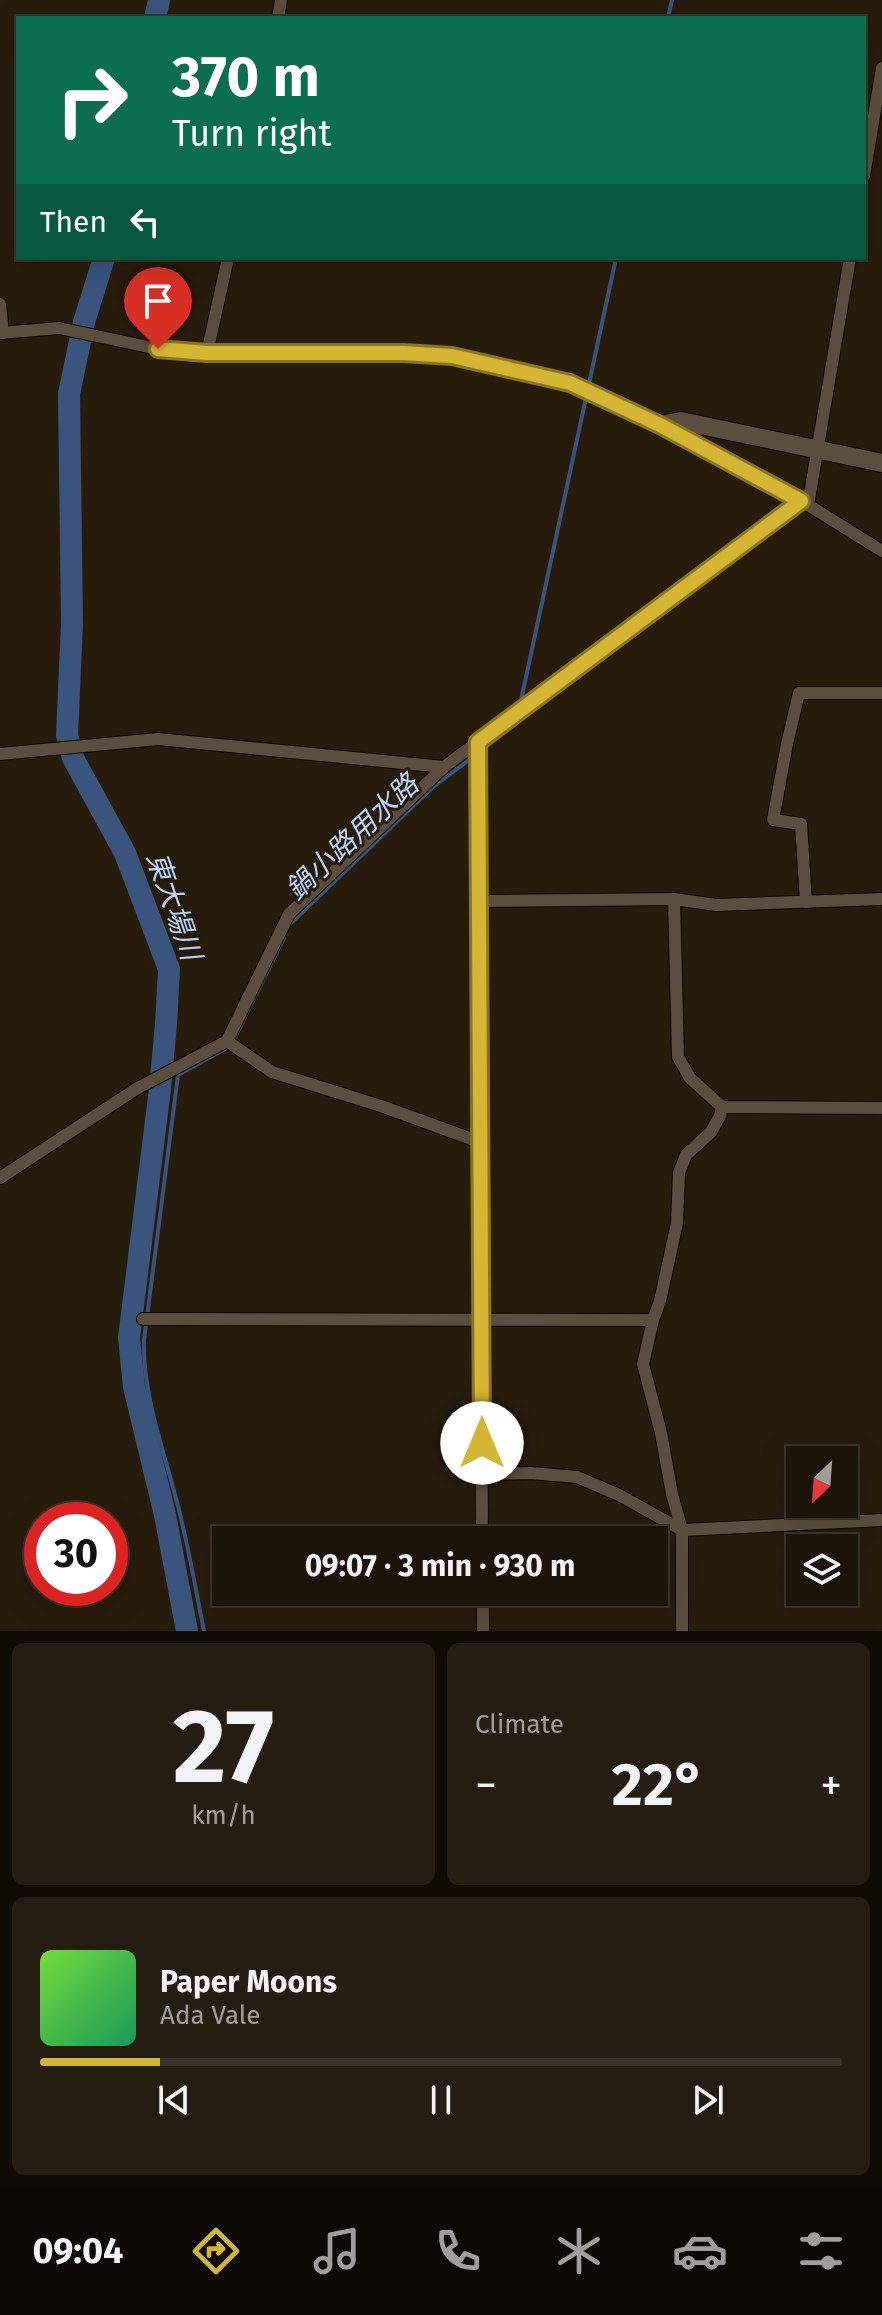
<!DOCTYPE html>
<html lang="en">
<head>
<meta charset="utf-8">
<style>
  body { margin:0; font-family:"Fira Sans","Noto Sans JP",sans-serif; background:#251d12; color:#f1f3f6; height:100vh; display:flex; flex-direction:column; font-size:30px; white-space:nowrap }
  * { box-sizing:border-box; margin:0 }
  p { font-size:26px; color:#a09e9c }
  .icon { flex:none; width:44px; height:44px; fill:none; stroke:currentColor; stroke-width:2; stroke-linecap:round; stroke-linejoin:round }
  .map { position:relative; height:1631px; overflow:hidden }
  .panel { display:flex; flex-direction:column; gap:12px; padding:12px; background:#100b05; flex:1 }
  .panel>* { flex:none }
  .top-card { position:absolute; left:16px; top:16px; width:850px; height:244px; border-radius:0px; box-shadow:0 8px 32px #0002,0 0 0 2px #3b332a; background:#0b6e4f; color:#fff; overflow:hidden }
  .needle { width:52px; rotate:205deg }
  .buttons { position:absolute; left:786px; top:1446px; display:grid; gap:16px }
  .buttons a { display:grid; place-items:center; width:72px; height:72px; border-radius:0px; background:#1d1409; box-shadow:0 8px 32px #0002,0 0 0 2px #3b332a; font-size:40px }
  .speed { position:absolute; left:24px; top:1502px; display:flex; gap:16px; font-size:40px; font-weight:700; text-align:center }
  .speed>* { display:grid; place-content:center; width:104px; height:104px; border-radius:50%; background:#1d1409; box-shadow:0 8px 32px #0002,0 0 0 2px #3b332a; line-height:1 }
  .speed .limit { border:12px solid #d22; background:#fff; color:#111 }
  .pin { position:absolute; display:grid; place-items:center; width:68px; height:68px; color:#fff; margin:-82px -34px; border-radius:50% 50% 50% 0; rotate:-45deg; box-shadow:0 0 8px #0007 }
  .pin .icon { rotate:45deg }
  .me { position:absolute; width:88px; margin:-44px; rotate:0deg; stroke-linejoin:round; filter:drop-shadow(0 0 6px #0008) }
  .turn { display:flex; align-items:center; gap:28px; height:168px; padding:0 24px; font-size:36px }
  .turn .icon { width:104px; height:104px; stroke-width:2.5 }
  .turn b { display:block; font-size:56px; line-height:68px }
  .then { display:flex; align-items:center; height:76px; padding:0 24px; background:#0003; gap:16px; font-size:30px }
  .big { font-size:60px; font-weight:700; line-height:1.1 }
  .panel .tile { flex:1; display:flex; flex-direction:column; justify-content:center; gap:12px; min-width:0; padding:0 28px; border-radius:12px; background:#251d12 }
  .panel .dial { align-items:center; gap:0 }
  .dial b { font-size:104px; line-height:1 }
  .song { display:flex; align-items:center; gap:24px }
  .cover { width:96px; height:96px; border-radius:12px; background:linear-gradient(135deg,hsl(100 70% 55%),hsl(150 70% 35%)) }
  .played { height:8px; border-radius:4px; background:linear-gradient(90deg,#d5b534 15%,#3b332a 15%) }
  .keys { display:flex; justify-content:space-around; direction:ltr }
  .heat { display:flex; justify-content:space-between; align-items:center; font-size:44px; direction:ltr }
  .panel .tiles { flex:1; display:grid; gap:12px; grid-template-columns:1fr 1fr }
  .tile:last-child { grid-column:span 2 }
  .trip { position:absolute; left:212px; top:1526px; width:456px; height:80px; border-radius:0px; background:#1d1409; box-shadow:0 8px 32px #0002,0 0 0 2px #3b332a; font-weight:700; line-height:80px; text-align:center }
  .tabs { display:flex; height:128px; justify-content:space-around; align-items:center; background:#0c0804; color:#a09e9c }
  .tabs .icon { width:56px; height:56px }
  .tabs .selected { color:#d5b534 }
  .tabs b { font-size:36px; color:#f1f3f6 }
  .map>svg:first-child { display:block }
</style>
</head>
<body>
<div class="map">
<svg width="882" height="1631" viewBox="0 0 882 1631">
  <rect width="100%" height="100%" fill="#271b0c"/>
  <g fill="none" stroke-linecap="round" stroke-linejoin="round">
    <g stroke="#39557d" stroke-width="4">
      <polyline points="668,18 672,0"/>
      <polyline points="520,705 616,258"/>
      <polyline points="291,923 432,788 516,724 517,717"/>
      <polyline points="233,1041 284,938"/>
      <path d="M204,1631C196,1591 189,1550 179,1510C166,1457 142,1395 144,1340L178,1075L227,1048"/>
    </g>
    <g stroke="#39557d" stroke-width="22">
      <polyline points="155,18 159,0"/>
      <polyline points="104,258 84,322 69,394 72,623 67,735 73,758 125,853 169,969 166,1024 160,1089 129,1338 134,1387 165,1515 187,1631"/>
    </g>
    <defs>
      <g id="street">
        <polyline points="278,18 281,0"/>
        <polyline points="864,176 882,68"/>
        <polyline points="0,304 3,333"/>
        <polyline points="0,333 59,328 158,349 207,353 403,353 452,356 570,383 615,402 660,425 808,505 882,551"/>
        <polyline points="207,353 228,258"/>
        <polyline points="808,505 850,258"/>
        <polyline points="478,742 482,1540"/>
        <polyline points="0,754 158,739 444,767"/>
        <polyline points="674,899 678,1057 690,1078 722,1107 882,1108"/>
        <polyline points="479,901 674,899 716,905 882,899"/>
        <polyline points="806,902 801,824 773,820 787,744 799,693 882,693"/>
        <polyline points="227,1041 272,1072 381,1106 480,1142"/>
        <polyline points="0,1178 136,1089 227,1041 289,914 444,767 801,501"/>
        <polyline points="143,1319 653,1320"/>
        <polyline points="482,1474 531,1473 577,1477 619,1495 682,1530 882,1520"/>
        <polyline points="483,1592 483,1631"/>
        <polyline points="682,1631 682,1530 672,1494 661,1433 643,1364 653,1320 660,1301 677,1223 679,1173 686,1155 711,1132 720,1116 722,1107"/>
      </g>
      <polyline id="secondary" points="660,425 681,421 882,463"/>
    </defs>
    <use href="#street" stroke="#0f0600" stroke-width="14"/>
    <use href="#secondary" stroke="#0f0600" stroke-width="20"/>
    <use href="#street" stroke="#5b4e3e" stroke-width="12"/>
    <use href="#secondary" stroke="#5b4e3e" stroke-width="18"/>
  </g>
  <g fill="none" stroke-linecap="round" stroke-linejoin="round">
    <defs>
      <polyline id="route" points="158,349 207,353 403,353 452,356 570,383 660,425 801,501 478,742 482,1443"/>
    </defs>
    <use href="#route" stroke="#8a7622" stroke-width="20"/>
    <use href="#route" stroke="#d5b534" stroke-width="14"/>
  </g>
  <g text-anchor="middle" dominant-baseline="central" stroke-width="6" stroke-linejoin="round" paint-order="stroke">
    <g font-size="28" font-style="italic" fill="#b9d5fc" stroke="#271b0c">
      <text transform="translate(352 837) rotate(-43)">鍋小路用水路</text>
      <text transform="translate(174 906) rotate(71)">東大場川</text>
    </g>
  </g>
</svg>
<div class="buttons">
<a><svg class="needle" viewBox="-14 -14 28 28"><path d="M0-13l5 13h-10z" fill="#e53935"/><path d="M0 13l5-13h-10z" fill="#a09e9c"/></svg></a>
<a><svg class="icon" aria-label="layers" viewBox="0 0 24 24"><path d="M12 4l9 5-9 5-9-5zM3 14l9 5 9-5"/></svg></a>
</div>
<div class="speed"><div class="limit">30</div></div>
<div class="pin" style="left:158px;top:349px;background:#d93025"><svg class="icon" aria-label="arrive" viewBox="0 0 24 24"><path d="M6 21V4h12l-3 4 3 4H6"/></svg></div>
<svg class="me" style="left:482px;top:1443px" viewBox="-20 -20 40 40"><circle r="19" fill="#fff"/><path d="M0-13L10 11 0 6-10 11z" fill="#d5b534"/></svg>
<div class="trip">09:07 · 3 min · 930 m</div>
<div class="top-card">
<div class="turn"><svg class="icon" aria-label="right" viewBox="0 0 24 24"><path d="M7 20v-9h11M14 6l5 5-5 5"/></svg><div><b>370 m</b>Turn right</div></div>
<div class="then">Then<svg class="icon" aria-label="left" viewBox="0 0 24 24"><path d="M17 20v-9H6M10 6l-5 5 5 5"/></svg></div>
</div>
</div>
<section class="panel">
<div class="tiles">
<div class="tile dial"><b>27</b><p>km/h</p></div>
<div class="tile"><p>Climate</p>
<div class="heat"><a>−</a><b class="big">22°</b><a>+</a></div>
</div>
<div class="tile">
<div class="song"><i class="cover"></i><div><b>Paper Moons</b><p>Ada Vale</p></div></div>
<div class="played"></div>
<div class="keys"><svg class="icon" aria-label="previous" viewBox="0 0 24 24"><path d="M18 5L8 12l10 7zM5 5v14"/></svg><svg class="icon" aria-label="pause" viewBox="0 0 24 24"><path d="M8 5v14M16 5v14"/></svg><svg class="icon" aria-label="next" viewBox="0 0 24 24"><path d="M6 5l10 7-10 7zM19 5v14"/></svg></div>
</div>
</div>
</section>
<nav class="tabs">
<b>09:04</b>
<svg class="icon selected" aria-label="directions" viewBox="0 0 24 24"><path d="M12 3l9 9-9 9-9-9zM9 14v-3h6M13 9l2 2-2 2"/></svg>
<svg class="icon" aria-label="music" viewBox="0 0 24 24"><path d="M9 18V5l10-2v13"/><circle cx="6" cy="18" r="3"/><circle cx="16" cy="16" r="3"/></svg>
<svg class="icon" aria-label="phone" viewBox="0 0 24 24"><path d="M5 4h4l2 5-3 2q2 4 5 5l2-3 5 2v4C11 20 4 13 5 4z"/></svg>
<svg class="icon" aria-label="climate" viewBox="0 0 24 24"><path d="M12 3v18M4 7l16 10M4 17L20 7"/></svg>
<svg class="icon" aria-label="car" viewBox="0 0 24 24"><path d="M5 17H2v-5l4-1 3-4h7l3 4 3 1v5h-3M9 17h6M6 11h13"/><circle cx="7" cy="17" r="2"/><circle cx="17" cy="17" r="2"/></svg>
<svg class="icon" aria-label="filters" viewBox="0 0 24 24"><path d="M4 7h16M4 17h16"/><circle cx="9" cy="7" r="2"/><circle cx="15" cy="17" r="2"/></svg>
</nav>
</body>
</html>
